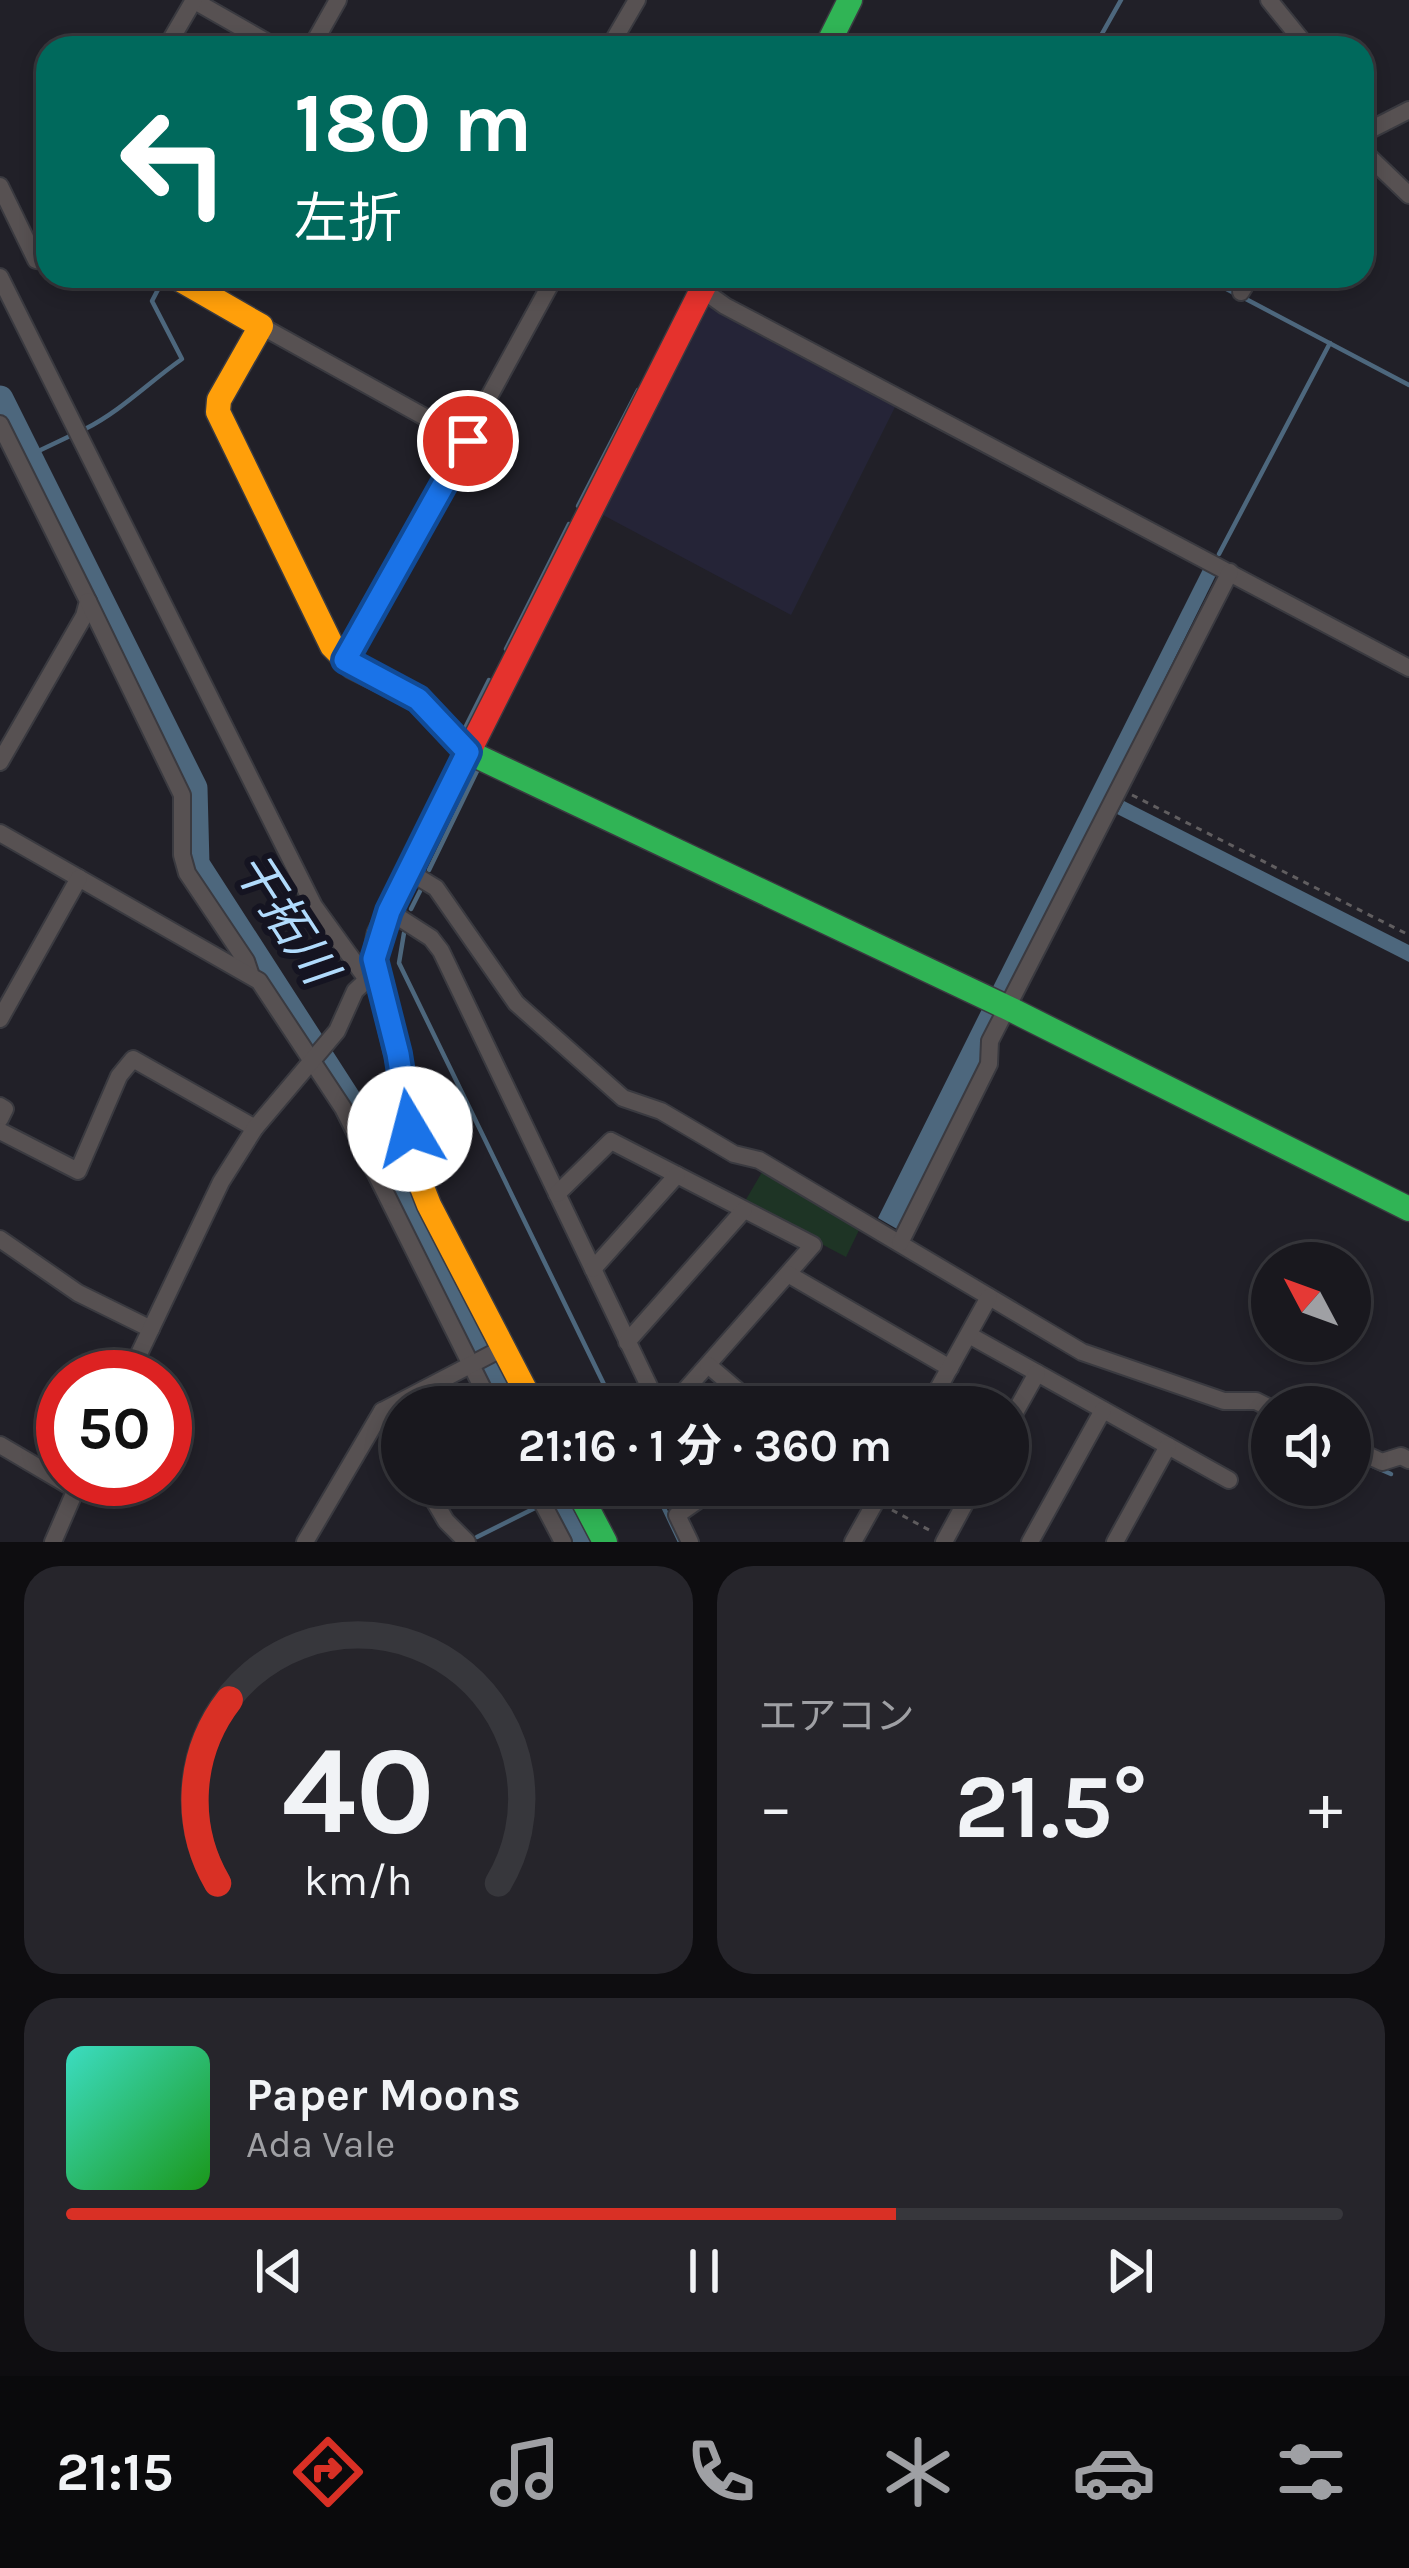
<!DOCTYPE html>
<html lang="ja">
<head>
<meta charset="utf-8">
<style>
  body { margin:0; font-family:Karla,"Noto Sans JP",sans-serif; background:#26252b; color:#f1f3f6; height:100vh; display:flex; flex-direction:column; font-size:45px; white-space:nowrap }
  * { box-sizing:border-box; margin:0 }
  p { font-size:39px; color:#9fa0a4 }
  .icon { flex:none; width:66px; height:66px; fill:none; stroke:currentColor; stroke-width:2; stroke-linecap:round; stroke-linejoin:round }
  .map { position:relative; height:1542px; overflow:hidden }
  .sheet { display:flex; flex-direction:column; gap:24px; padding:24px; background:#0e0d10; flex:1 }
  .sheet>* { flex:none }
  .guide { position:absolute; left:36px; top:36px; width:1338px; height:252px; border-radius:36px; box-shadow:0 6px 18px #0003,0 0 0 3px #37373c; background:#00695c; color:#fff; overflow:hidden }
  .needle { width:78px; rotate:311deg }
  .controls { position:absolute; left:1251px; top:1242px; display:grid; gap:24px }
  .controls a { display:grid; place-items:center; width:120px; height:120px; border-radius:50%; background:#19181e; box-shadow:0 6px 18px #0003,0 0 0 3px #37373c; font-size:60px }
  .speed { position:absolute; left:36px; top:1350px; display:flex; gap:24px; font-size:60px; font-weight:700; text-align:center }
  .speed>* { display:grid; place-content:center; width:156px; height:156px; border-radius:50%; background:#19181e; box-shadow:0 6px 18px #0003,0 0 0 3px #37373c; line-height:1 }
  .speed .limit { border:18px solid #d22; background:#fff; color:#111 }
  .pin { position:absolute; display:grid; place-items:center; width:102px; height:102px; color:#fff; margin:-51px; border:6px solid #fff; border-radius:50%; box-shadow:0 3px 12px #0007 }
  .me { position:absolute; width:132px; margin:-66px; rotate:352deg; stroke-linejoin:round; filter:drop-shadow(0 0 9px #0008) }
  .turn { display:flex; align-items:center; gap:42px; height:252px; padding:0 60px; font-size:54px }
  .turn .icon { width:156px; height:156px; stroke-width:2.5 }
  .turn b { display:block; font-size:84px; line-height:102px }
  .big { font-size:90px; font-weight:700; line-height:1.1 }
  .sheet .card { flex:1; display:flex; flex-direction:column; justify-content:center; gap:18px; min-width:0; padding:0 42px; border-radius:36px; background:#26252b }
  .sheet .dial { align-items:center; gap:0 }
  .dial svg { height:312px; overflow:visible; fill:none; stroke:#37373c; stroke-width:7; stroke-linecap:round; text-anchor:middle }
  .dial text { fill:#f1f3f6; stroke:none }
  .song { display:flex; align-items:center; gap:36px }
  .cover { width:144px; height:144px; border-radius:18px; background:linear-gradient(135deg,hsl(170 70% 55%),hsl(120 70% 35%)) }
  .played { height:12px; border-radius:6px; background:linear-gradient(90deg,#d93025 65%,#37373c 65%) }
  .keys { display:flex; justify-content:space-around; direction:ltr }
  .heat { display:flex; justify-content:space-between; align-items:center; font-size:66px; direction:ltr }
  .sheet .tiles { flex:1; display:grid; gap:24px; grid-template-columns:1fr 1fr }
  .card:last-child { grid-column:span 2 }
  .trip { position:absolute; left:381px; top:1386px; width:648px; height:120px; border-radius:60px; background:#19181e; box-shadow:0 6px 18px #0003,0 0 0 3px #37373c; font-weight:700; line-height:120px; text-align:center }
  .dock { display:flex; height:192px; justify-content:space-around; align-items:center; background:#0a0a0c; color:#9fa0a4 }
  .dock .icon { width:84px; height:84px }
  .dock .current { color:#d93025 }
  .dock b { font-size:54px; color:#f1f3f6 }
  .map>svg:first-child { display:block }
</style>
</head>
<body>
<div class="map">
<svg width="1409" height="1542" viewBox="0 0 1409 1542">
  <rect width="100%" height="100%" fill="#212028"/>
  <polygon fill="#252437" points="709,302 897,403 791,615 603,515"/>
  <polygon fill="#1e3425" points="765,1167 861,1226 846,1257 744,1203"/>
  <g fill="#4d677d">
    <polygon points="1203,569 1216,575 1008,995 993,987"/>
    <polygon points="1124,801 1409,945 1409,962 1117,814"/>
    <polygon points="982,1009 997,1017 983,1046 979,1066 897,1229 878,1218"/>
  </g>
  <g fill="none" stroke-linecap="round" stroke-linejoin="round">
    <g stroke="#4d677d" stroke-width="4.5">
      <polyline points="1094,48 1121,0"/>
      <polyline points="1202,276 1234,293"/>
      <polyline points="1244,298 1409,385"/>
      <path d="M85,429C121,411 149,382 182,359L152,301L165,276"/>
      <polyline points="28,456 70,436"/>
      <polyline points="578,506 638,390"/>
      <polyline points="1219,554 1330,343"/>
      <polyline points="506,649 569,524"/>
      <polyline points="464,730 489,680"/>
      <polyline points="429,870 478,769"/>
      <polyline points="411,909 420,891"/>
      <polyline points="404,933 399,963 615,1407"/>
      <polyline points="1350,1456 1391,1474"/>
      <polyline points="653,1485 680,1542"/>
      <polyline points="477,1537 535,1508"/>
    </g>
    <g stroke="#4d677d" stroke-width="27">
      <polyline points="0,399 194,788 196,864 352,1106 507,1407"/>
      <polyline points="548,1485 578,1542"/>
    </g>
    <defs>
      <g id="street">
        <polyline points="193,0 277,48"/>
        <polyline points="1269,0 1308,48"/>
        <polyline points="166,48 194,0"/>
        <polyline points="311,48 338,0"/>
        <polyline points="609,48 637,0"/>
        <polyline points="1362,134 1409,110"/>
        <polyline points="1362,150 1409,195"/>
        <polyline points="0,186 36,260 42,261 48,251"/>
        <polyline points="683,276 725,306 1409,668"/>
        <polyline points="0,277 314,906 366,978"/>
        <polyline points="1241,292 1251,276"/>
        <polyline points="261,326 468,441"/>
        <polyline points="0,424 88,601 84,616 0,762"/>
        <polyline points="88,601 182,795 182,855 187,873 246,961 250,973"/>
        <polyline points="345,660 555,276"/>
        <polyline points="0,833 259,981 343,1108 492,1407"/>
        <polyline points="408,871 436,888 516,1003 623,1098 661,1111 734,1154 759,1160 1082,1352 1224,1401 1256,1401 1272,1409"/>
        <polyline points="389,911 431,938 441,951 659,1407"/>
        <polyline points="0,1019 79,878"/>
        <polyline points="0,1106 5,1109 0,1119"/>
        <polyline points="0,1131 78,1171 119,1076 133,1059 255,1128"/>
        <polyline points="557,1194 611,1141 813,1245 673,1404 663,1407"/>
        <polyline points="0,1239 78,1293 151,1329"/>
        <polyline points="900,1243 989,1064 990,1041 1230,572"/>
        <polyline points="593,1269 677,1175"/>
        <polyline points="788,1274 950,1368"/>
        <polyline points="969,1335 1229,1480"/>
        <polyline points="627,1342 744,1210"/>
        <polyline points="708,1365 757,1407"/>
        <polyline points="128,1377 221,1182 255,1128 337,1031 355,991 371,976"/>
        <polyline points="928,1407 989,1297"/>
        <polyline points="382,1411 402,1445"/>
        <polyline points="1008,1425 1037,1373"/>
        <polyline points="0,1445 75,1489"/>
        <polyline points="1350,1447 1382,1462 1401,1456 1409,1460"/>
        <polyline points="425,1485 446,1521 467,1542"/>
        <polyline points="533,1485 563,1542"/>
        <polyline points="836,1485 873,1505"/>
        <polyline points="53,1542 79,1482"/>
        <polyline points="305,1542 382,1411 503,1348"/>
        <polyline points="690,1542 677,1515 720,1485"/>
        <polyline points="853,1542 885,1485"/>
        <polyline points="944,1542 975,1485"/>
        <polyline points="1030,1542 1103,1410"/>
        <polyline points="1115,1542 1168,1446"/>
      </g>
      <g id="fast">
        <polyline points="826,48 850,0"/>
        <polyline points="440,722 468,752 1008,1008 1409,1209"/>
        <polyline points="575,1485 605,1542"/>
      </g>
      <g id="slow">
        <polyline points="183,276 181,280 261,326 219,400 218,412 332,646 353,667 418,699 440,722"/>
        <polyline points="466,757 379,934 374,959 405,1090 414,1167 429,1205 534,1407"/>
      </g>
      <polyline id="jam" points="466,757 709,276"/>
    </defs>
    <use href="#street" stroke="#3a3a40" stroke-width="20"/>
    <use href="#fast" stroke="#3a3a40" stroke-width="27"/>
    <use href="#slow" stroke="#3a3a40" stroke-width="27"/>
    <use href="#jam" stroke="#3a3a40" stroke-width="27"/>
    <g stroke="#615e60" stroke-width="3" stroke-dasharray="6 6" stroke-linecap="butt">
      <polyline points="1132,795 1409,935"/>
      <polyline points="892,1510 931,1531"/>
    </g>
    <use href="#street" stroke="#575152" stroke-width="16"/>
    <use href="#fast" stroke="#30b455" stroke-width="24"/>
    <use href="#slow" stroke="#ff9f0a" stroke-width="24"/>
    <use href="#jam" stroke="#e5322d" stroke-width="24"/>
  </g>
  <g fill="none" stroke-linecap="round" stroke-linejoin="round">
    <defs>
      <polyline id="route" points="410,1129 398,1054 374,959 389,911 468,752 418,699 345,660 468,441"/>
    </defs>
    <use href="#route" stroke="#114b97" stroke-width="30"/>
    <use href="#route" stroke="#1a73e8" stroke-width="21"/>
  </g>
  <g text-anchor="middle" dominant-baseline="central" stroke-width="12" stroke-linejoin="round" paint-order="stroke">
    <g font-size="48" font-style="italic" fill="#b1dbfc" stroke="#151421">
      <text transform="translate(285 918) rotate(57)">干拓川</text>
    </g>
  </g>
</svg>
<div class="controls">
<a><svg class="needle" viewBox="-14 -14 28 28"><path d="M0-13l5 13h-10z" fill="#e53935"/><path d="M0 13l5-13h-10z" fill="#9fa0a4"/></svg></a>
<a><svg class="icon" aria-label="sound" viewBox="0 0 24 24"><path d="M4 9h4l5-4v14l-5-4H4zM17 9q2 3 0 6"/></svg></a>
</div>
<div class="speed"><div class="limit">50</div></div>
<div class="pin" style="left:468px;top:441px;background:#d93025"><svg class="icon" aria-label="arrive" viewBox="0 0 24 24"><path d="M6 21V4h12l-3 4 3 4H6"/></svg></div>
<svg class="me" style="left:410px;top:1129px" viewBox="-20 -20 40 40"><circle r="19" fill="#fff"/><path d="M0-13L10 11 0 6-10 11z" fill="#1a73e8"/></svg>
<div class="trip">21:16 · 1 分 · 360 m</div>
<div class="guide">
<div class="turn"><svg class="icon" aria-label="left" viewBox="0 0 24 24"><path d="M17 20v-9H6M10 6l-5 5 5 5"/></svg><div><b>180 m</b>左折</div></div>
</div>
</div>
<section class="sheet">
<div class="tiles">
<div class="card dial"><svg viewBox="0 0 100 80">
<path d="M14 69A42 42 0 1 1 86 69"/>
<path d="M14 69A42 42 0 0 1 17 22" stroke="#d93025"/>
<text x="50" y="56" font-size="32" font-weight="700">40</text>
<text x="50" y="72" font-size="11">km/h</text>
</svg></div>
<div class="card"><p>エアコン</p>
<div class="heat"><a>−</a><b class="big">21.5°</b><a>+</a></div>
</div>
<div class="card">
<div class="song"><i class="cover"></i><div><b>Paper Moons</b><p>Ada Vale</p></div></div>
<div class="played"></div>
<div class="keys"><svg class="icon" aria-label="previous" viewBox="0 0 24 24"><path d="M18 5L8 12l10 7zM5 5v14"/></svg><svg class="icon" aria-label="pause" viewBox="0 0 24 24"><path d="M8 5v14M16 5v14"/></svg><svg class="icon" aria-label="next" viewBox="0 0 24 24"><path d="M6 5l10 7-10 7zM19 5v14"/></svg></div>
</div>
</div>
</section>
<nav class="dock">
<b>21:15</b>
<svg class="icon current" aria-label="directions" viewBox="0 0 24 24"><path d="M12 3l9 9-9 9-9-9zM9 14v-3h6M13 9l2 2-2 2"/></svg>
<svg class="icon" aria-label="music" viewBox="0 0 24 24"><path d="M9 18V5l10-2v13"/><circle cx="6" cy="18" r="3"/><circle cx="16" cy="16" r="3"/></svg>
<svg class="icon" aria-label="phone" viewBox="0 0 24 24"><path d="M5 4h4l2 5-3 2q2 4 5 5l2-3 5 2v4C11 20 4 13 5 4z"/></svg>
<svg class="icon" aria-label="climate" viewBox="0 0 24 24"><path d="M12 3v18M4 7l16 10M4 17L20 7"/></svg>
<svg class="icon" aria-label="car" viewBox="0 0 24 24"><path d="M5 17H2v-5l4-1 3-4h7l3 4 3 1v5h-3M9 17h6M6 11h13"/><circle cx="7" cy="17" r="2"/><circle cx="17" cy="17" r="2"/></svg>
<svg class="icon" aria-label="filters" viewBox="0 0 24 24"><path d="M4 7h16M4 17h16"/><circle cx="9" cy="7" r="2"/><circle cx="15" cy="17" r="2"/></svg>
</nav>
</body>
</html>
